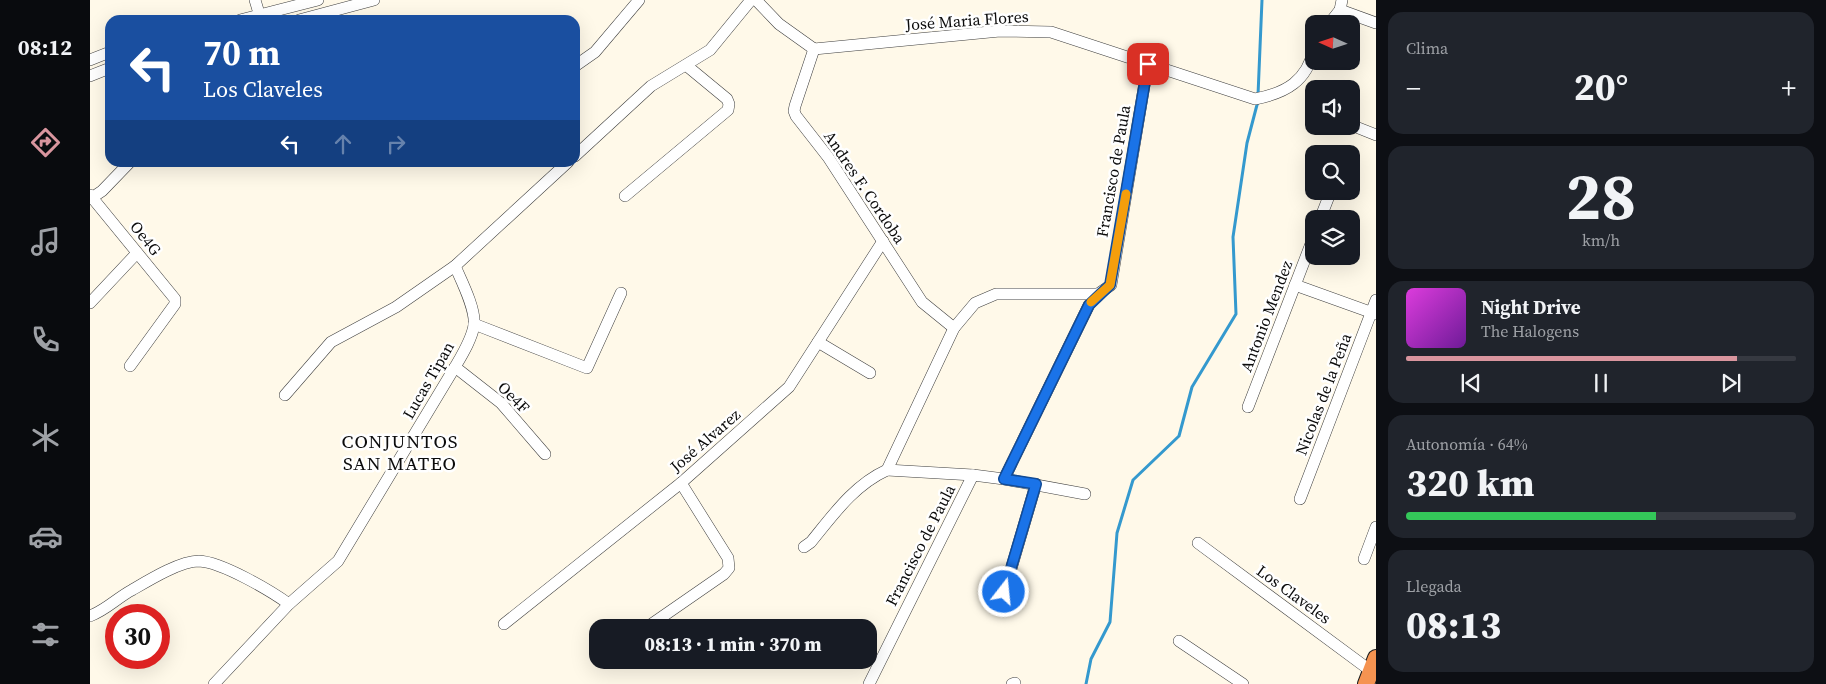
<!DOCTYPE html>
<html lang="es">
<head>
<meta charset="utf-8">
<style>
  body { margin:0; font-family:"Source Serif 4",serif; background:#20242c; color:#f1f3f6; height:100vh; display:flex; flex-direction:column; font-size:19px; white-space:nowrap }
  * { box-sizing:border-box; margin:0 }
  p { font-size:16px; color:#9ea1a6 }
  .icon { flex:none; width:28px; height:28px; fill:none; stroke:currentColor; stroke-width:2; stroke-linecap:round; stroke-linejoin:round }
  .map { position:relative; flex:1; overflow:hidden }
  .sheet { display:flex; flex-direction:column; gap:12px; padding:12px; background:#0d0f14; width:450px }
  .sheet>* { flex:none }
  .banner { position:absolute; left:15px; top:15px; width:475px; height:152px; border-radius:15px; box-shadow:0 5px 20px #0002; background:#1a4fa0; color:#fff; overflow:hidden }
  .needle { width:32px; rotate:273deg }
  .fabs { position:absolute; left:1215px; top:15px; display:grid; gap:10px }
  .fabs a { display:grid; place-items:center; width:55px; height:55px; border-radius:10px; background:#171b24; box-shadow:0 5px 20px #0002; font-size:25px }
  .speed { position:absolute; left:15px; top:604px; display:flex; gap:10px; font-size:25px; font-weight:700; text-align:center }
  .speed>* { display:grid; place-content:center; width:65px; height:65px; border-radius:50%; background:#171b24; box-shadow:0 5px 20px #0002; line-height:1 }
  .speed .limit { border:8px solid #d22; background:#fff; color:#111 }
  .pin { position:absolute; display:grid; place-items:center; width:42px; height:42px; color:#fff; margin:-21px; border-radius:10px; box-shadow:0 2px 8px #0006 }
  .me { position:absolute; width:55px; margin:-28px; rotate:16deg; stroke-linejoin:round; filter:drop-shadow(0 0 4px #0008) }
  .turn { display:flex; align-items:center; gap:18px; height:105px; padding:0 15px; font-size:22px }
  .turn .icon { width:65px; height:65px; stroke-width:2.5 }
  .turn b { display:block; font-size:35px; line-height:42px }
  .lanes { display:flex; align-items:center; height:48px; padding:0 15px; background:#0003; justify-content:center; gap:25px; direction:ltr }
  .lanes .off { opacity:.35 }
  .big { font-size:38px; font-weight:800; line-height:1.1 }
  .sheet .widget { flex:1; display:flex; flex-direction:column; justify-content:center; gap:8px; min-width:0; padding:0 18px; border-radius:15px; background:#20242c }
  .sheet .dial { align-items:center; gap:0 }
  .dial b { font-size:65px; line-height:1 }
  .song { display:flex; align-items:center; gap:15px }
  .cover { width:60px; height:60px; border-radius:8px; background:linear-gradient(135deg,hsl(300 70% 55%),hsl(280 70% 35%)) }
  .played { height:5px; border-radius:2px; background:linear-gradient(90deg,#d9959e 85%,#363941 85%) }
  .keys { display:flex; justify-content:space-around; direction:ltr }
  .heat { display:flex; justify-content:space-between; align-items:center; font-size:28px; direction:ltr }
  .charge { height:8px; border-radius:4px; background:linear-gradient(90deg,#34c759 64%,#363941 0) }
  .trip { position:absolute; left:499px; top:619px; width:288px; height:50px; border-radius:15px; background:#171b24; box-shadow:0 5px 20px #0002; font-weight:800; line-height:50px; text-align:center }
  main { display:flex; flex:1; min-height:0 }
  .tab-bar { display:flex; flex-direction:column; width:90px; justify-content:space-around; align-items:center; background:#090b0e; color:#9ea1a6 }
  .tab-bar .icon { width:35px; height:35px }
  .tab-bar .on { color:#d9959e }
  .tab-bar b { font-size:22px; color:#f1f3f6 }
  .map>svg:first-child { display:block }
</style>
</head>
<body>
<main>
<nav class="tab-bar">
<b>08:12</b>
<svg class="icon on" aria-label="directions" viewBox="0 0 24 24"><path d="M12 3l9 9-9 9-9-9zM9 14v-3h6M13 9l2 2-2 2"/></svg>
<svg class="icon" aria-label="music" viewBox="0 0 24 24"><path d="M9 18V5l10-2v13"/><circle cx="6" cy="18" r="3"/><circle cx="16" cy="16" r="3"/></svg>
<svg class="icon" aria-label="phone" viewBox="0 0 24 24"><path d="M5 4h4l2 5-3 2q2 4 5 5l2-3 5 2v4C11 20 4 13 5 4z"/></svg>
<svg class="icon" aria-label="climate" viewBox="0 0 24 24"><path d="M12 3v18M4 7l16 10M4 17L20 7"/></svg>
<svg class="icon" aria-label="car" viewBox="0 0 24 24"><path d="M5 17H2v-5l4-1 3-4h7l3 4 3 1v5h-3M9 17h6M6 11h13"/><circle cx="7" cy="17" r="2"/><circle cx="17" cy="17" r="2"/></svg>
<svg class="icon" aria-label="filters" viewBox="0 0 24 24"><path d="M4 7h16M4 17h16"/><circle cx="9" cy="7" r="2"/><circle cx="15" cy="17" r="2"/></svg>
</nav>
<div class="map">
<svg width="1286" height="684" viewBox="0 0 1286 684">
  <rect width="100%" height="100%" fill="#fff9e9"/>
  <g fill="none" stroke-linecap="round" stroke-linejoin="round">
    <g stroke="#3499ce" stroke-width="3">
      <polyline points="1168,95 1172,0"/>
      <polyline points="996,684 1001,659 1020,622 1027,533 1043,480 1089,436 1102,387 1146,314 1143,237 1157,143 1168,101"/>
    </g>
    <defs>
      <g id="minor">
        <polyline points="165,0 171,20"/>
        <path d="M666,0L689,24L724,49L910,31L961,32L1165,99C1196,93 1217,81 1224,49"/>
        <polyline points="1250,10 1286,23"/>
        <polyline points="150,20 228,0"/>
        <polyline points="209,20 284,0"/>
        <polyline points="1239,24 1250,10 1252,0"/>
        <polyline points="724,49 705,106 704,111 706,116 738,157 832,302 864,328"/>
        <polyline points="0,60 20,52"/>
        <polyline points="485,66 505,52 549,0"/>
        <polyline points="0,76 20,68"/>
        <polyline points="1261,125 1286,135"/>
        <polyline points="485,156 561,86 620,50 661,0"/>
        <polyline points="0,195 85,299 85,304 40,366"/>
        <polyline points="535,196 638,110 639,104 637,99 597,66"/>
        <polyline points="3,197 12,191 40,162"/>
        <polyline points="1230,219 1241,191"/>
        <polyline points="1205,285 1286,314"/>
        <polyline points="0,303 47,253"/>
        <polyline points="384,324 497,368 531,293"/>
        <polyline points="728,342 780,373"/>
        <polyline points="365,367 411,403 455,454"/>
        <polyline points="195,395 241,342 306,307 365,266 478,162"/>
        <polyline points="1158,407 1224,236"/>
        <polyline points="797,470 883,475 914,479 995,494"/>
        <polyline points="914,479 999,305 1008,294"/>
        <polyline points="1210,499 1286,300"/>
        <polyline points="1108,543 1281,671"/>
        <path d="M714,547L721,542C743,515 764,485 797,470L864,328L885,303L906,294H1008L1021,285L1058,63"/>
        <polyline points="1274,559 1286,527"/>
        <polyline points="909,610 946,484"/>
        <path d="M0,616C16,610 27,598 42,590C59,580 90,561 109,561C132,562 181,591 199,604"/>
        <polyline points="414,624 591,483 699,387 793,241"/>
        <polyline points="556,628 634,574 639,568 638,558 591,483"/>
        <polyline points="1089,641 1153,684"/>
        <path d="M124,684L199,604L248,561L365,367C372,355 382,339 384,325C386,309 371,280 365,266"/>
        <polyline points="779,684 883,475"/>
        <polyline points="922,684 925,683"/>
      </g>
      <polyline id="highway" points="1276,684 1286,658"/>
    </defs>
    <use href="#minor" stroke="#3e3e3e" stroke-width="12"/>
    <use href="#highway" stroke="#1c1c1c" stroke-width="18"/>
    <use href="#minor" stroke="#fff" stroke-width="11"/>
    <use href="#highway" stroke="#f59351" stroke-width="16"/>
  </g>
  <g fill="none" stroke-linecap="round" stroke-linejoin="round">
    <defs>
      <polyline id="route" points="914,592 946,484 914,479 999,305 1020,285 1058,64"/>
    </defs>
    <use href="#route" stroke="#114b97" stroke-width="12"/>
    <use href="#route" stroke="#1a73e8" stroke-width="9"/>
    <polyline stroke="#f59e0b" stroke-width="9" points="1001,302 1020,285 1036,194"/>
  </g>
  <g text-anchor="middle" dominant-baseline="central" stroke-width="5" stroke-linejoin="round" paint-order="stroke">
    <g font-size="16" fill="#0b0b0b" stroke="#fff">
      <text transform="translate(877 20) rotate(-4)">José Maria Flores</text>
      <text transform="translate(1023 171) rotate(-80)">Francisco de Paula</text>
      <text transform="translate(775 187) rotate(56)">Andres F. Cordoba</text>
      <text transform="translate(56 238) rotate(51)">Oe4G</text>
      <text transform="translate(1176 316) rotate(-69)">Antonio Mendez</text>
      <text transform="translate(338 380) rotate(-60)">Lucas Tipan</text>
      <text transform="translate(1233 394) rotate(-69)">Nicolas de la Peña</text>
      <text transform="translate(424 397) rotate(45)">Oe4F</text>
      <text transform="translate(615 440) rotate(-41)">José Alvarez</text>
      <text transform="translate(830 545) rotate(-63)">Francisco de Paula</text>
      <text transform="translate(1204 594) rotate(36)">Los Claveles</text>
    </g>
    <g font-size="19" letter-spacing="1" fill="#0b0b0b" stroke="#fff">
      <text x="310" y="441">CONJUNTOS<tspan x="310" dy="22">SAN MATEO</tspan></text>
    </g>
  </g>
</svg>
<div class="fabs">
<a><svg class="needle" viewBox="-14 -14 28 28"><path d="M0-13l5 13h-10z" fill="#e53935"/><path d="M0 13l5-13h-10z" fill="#9ea1a6"/></svg></a>
<a><svg class="icon" aria-label="sound" viewBox="0 0 24 24"><path d="M4 9h4l5-4v14l-5-4H4zM17 9q2 3 0 6"/></svg></a>
<a><svg class="icon" aria-label="search" viewBox="0 0 24 24"><circle cx="10" cy="10" r="6"/><path d="M15 15l6 6"/></svg></a>
<a><svg class="icon" aria-label="layers" viewBox="0 0 24 24"><path d="M12 4l9 5-9 5-9-5zM3 14l9 5 9-5"/></svg></a>
</div>
<div class="speed"><div class="limit">30</div></div>
<div class="pin" style="left:1058px;top:64px;background:#d93025"><svg class="icon" aria-label="arrive" viewBox="0 0 24 24"><path d="M6 21V4h12l-3 4 3 4H6"/></svg></div>
<svg class="me" style="left:914px;top:592px" viewBox="-20 -20 40 40"><circle r="17" fill="#1a73e8" stroke="#fff" stroke-width="3"/><path d="M0-11L8 9 0 5-8 9z" fill="#fff"/></svg>
<div class="trip">08:13 · 1 min · 370 m</div>
<div class="banner">
<div class="turn"><svg class="icon" aria-label="left" viewBox="0 0 24 24"><path d="M17 20v-9H6M10 6l-5 5 5 5"/></svg><div><b>70 m</b>Los Claveles</div></div>
<div class="lanes"><svg class="icon" aria-label="left" viewBox="0 0 24 24"><path d="M17 20v-9H6M10 6l-5 5 5 5"/></svg><svg class="icon off" aria-label="ahead" viewBox="0 0 24 24"><path d="M12 20V5M6 11l6-6 6 6"/></svg><svg class="icon off" aria-label="right" viewBox="0 0 24 24"><path d="M7 20v-9h11M14 6l5 5-5 5"/></svg></div>
</div>
</div>
<section class="sheet">
<div class="widget"><p>Clima</p>
<div class="heat"><a>−</a><b class="big">20°</b><a>+</a></div>
</div>
<div class="widget dial"><b>28</b><p>km/h</p></div>
<div class="widget">
<div class="song"><i class="cover"></i><div><b>Night Drive</b><p>The Halogens</p></div></div>
<div class="played"></div>
<div class="keys"><svg class="icon" aria-label="previous" viewBox="0 0 24 24"><path d="M18 5L8 12l10 7zM5 5v14"/></svg><svg class="icon" aria-label="pause" viewBox="0 0 24 24"><path d="M8 5v14M16 5v14"/></svg><svg class="icon" aria-label="next" viewBox="0 0 24 24"><path d="M6 5l10 7-10 7zM19 5v14"/></svg></div>
</div>
<div class="widget"><p>Autonomía · 64%</p><b class="big">320 km</b><div class="charge"></div></div>
<div class="widget"><p>Llegada</p><b class="big">08:13</b></div>
</section>
</main>
</body>
</html>
